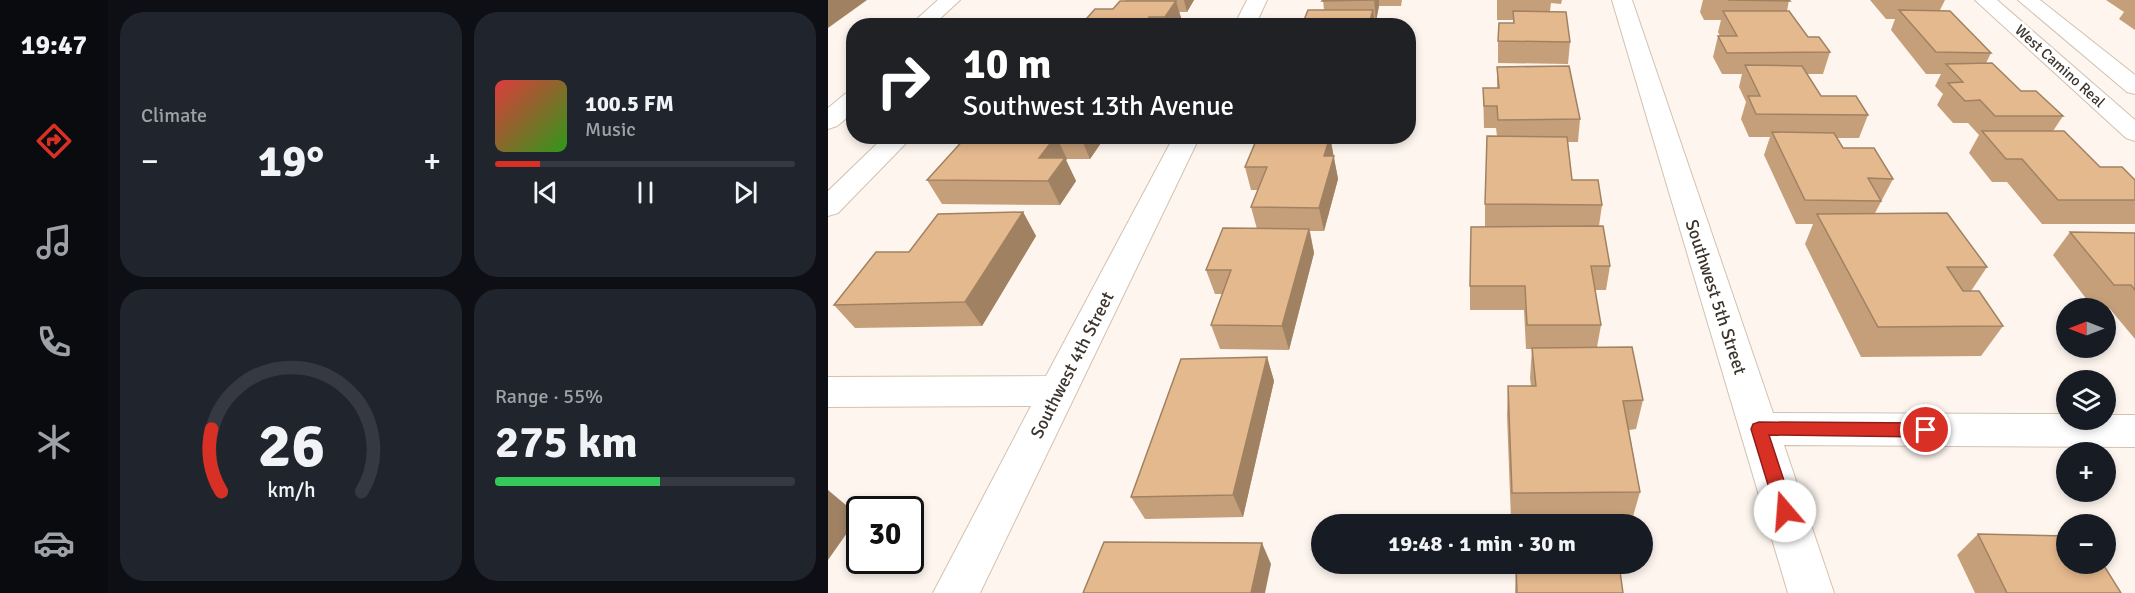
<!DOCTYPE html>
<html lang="en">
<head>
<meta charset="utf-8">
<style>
  body { margin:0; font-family:Signika,sans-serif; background:#20242c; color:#f1f3f6; height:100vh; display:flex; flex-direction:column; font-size:22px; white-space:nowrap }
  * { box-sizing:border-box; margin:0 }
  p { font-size:20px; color:#9ea1a6 }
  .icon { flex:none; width:33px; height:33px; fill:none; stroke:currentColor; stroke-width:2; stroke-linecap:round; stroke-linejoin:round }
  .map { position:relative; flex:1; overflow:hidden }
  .sheet { display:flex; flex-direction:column; gap:12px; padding:12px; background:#0d0f14; width:720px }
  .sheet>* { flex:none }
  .banner { position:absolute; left:18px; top:18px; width:570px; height:126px; border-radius:24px; box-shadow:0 3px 9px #0003; background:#202124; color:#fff; overflow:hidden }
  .needle { width:39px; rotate:270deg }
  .buttons { position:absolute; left:1228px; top:298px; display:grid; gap:12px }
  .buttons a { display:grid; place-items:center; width:60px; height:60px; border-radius:50%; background:#171b24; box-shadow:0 3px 9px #0003; font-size:30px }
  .speed { position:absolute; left:18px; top:496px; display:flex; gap:12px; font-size:30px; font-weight:700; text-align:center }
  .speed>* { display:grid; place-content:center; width:78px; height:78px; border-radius:50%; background:#171b24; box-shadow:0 3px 9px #0003; line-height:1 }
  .speed .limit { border:3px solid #111; border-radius:9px; background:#fff; color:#111 }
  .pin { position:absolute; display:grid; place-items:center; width:51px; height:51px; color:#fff; margin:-26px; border:3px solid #fff; border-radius:50%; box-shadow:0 2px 6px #0007 }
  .me { position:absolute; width:66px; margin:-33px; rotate:342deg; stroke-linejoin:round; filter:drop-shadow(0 0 4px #0008) }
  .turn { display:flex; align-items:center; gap:21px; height:126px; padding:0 18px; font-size:27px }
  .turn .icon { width:78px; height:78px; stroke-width:2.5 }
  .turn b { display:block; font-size:42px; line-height:51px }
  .big { font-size:45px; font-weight:700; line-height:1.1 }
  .sheet .widget { flex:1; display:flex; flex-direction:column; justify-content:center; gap:9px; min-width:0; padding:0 21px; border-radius:24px; background:#20242c }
  .sheet .dial { align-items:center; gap:0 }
  .dial svg { height:156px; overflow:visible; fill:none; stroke:#363941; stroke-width:7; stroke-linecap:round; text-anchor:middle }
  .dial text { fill:#f1f3f6; stroke:none }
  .song { display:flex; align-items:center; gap:18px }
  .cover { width:72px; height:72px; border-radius:9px; background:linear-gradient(135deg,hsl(0 70% 55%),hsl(110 70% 35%)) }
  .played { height:6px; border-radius:3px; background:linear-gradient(90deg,#d93025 15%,#363941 15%) }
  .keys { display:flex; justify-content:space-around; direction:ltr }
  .heat { display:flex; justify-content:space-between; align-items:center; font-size:33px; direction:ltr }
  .charge { height:9px; border-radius:4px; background:linear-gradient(90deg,#34c759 55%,#363941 0) }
  .sheet .tiles { flex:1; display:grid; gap:12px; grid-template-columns:repeat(2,1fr) }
  .trip { position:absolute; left:483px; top:514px; width:342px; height:60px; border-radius:30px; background:#171b24; box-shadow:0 3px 9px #0003; font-weight:700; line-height:60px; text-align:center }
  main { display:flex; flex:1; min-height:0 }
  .tab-bar { display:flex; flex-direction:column; width:108px; justify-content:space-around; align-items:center; background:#090b0e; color:#9ea1a6 }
  .tab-bar .icon { width:42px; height:42px }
  .tab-bar .selected { color:#d93025 }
  .tab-bar b { font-size:27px; color:#f1f3f6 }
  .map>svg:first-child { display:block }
</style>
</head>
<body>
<main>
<nav class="tab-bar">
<b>19:47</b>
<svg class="icon selected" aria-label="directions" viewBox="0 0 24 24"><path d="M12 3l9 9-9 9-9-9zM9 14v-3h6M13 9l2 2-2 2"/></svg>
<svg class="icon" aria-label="music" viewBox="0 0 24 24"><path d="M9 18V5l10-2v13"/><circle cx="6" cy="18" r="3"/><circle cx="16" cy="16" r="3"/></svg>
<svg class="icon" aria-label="phone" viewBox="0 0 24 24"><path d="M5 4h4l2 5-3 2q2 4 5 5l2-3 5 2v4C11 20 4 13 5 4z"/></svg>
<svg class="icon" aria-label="climate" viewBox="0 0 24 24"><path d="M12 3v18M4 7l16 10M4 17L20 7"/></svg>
<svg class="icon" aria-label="car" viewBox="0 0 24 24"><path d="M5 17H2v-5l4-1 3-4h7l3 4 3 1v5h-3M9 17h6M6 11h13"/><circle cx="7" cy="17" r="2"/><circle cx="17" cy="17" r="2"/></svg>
</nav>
<section class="sheet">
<div class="tiles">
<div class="widget"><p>Climate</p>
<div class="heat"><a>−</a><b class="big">19°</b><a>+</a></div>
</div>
<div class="widget">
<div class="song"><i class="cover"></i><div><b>100.5 FM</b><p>Music</p></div></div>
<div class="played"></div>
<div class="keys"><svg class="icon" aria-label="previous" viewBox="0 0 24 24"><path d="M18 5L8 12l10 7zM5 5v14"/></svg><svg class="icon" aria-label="pause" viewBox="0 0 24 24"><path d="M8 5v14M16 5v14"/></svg><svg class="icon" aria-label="next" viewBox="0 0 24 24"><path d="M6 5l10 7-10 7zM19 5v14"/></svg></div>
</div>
<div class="widget dial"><svg viewBox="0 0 100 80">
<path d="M14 69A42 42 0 1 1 86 69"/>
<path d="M14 69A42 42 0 0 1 9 37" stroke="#d93025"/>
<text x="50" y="56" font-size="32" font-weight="700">26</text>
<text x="50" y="72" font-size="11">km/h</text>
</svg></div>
<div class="widget"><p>Range · 55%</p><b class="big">275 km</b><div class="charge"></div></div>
</div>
</section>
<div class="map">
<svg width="1307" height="593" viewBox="0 0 1307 593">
  <rect width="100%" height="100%" fill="#fdf5ee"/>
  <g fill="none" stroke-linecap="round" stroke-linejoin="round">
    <defs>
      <g id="minor">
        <polygon points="110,0 132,0 104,26 81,26"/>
        <polygon points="419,0 439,0 427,26 406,26"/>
        <polygon points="784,0 804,0 945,413 1239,414 1239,420 1278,420 1278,415 1307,415 1307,447 956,445 1006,593 960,593"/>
        <polygon points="1147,0 1169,0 1307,120 1307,141 1298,138"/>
        <polygon points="1190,0 1212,0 1307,75 1307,94 1299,92"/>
        <polygon points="26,92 26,112 9,126 0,129 0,108 17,94"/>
        <polygon points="57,136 85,136 10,213 0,216 0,191"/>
        <polygon points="346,136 372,136 152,593 105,593 203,406 0,407 0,377 218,376"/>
      </g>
    </defs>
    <use href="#minor" stroke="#d3c1b0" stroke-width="2"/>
    <use href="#minor" fill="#fff" fill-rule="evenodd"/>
  </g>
  <g fill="#c59f7a">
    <polygon points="297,0 366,0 359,12 351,12 354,21 351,26 252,26 285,9 297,1"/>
    <polygon points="495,0 574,0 573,6 551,6 548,21 546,21 547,24 564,24 564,26 474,26 496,10"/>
    <polygon points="669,0 734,0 733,4 723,3 722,11 742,42 740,64 670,63 670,41 685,23 685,20 669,20"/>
    <polygon points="875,0 961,0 959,11 980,37 1002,52 995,74 979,74 993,96 1040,115 1031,138 1009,138 1015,148 1065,179 1047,213 1159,267 1143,291 1175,326 1153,356 1033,357 977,244 985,224 968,224 936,155 942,137 921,137 913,119 918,102 911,87 914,74 894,74 885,57 890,36 892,36 890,32 893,20 876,20 872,12"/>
    <polygon points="1042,0 1117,0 1112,10 1163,53 1158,63 1193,91 1235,116 1225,131 1272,167 1307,200 1307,224 1214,224 1179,182 1164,182 1141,153 1151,135 1140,123 1125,123 1109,105 1115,94 1107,86 1113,74 1098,74 1063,30 1067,19 1058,19"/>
    <polygon points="1278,0 1307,0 1307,30 1291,19 1296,12"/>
    <polygon points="669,67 752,119 750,142 740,142 744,180 774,205 771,226 782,266 778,290 767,290 773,325 769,347 815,400 808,429 801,430 812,492 804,520 683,520 679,415 680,386 703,386 702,378 704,349 698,349 696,310 642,310 642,286 657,227 657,204 669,136 668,128 656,128 655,88 669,88"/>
    <polygon points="139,136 273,136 275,140 262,159 239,159 238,160 248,181 232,205 114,204 99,180"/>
    <polygon points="430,136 556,136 555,143 503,142 510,179 496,231 482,231 486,253 461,350 392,349 383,325 395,294 387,294 378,270 429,229 423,207 430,190 423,190 417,167"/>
    <polygon points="195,212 208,236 154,326 27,328 6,305 81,252"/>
    <polygon points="1242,232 1307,233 1307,339 1282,309 1266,309 1225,255"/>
    <polygon points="439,357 446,381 415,517 317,519 303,497"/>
    <polygon points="1150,534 1293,593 1147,593 1129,555"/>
    <polygon points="688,564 791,564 795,593 687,593"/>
  </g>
  <g fill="#a08263">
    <polygon points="0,0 39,0 0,28"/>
    <polygon points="356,0 366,0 359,12"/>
    <polygon points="546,0 551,0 551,6 548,21"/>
    <polygon points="348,1 354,21 351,26 339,26 337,17"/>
    <polygon points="545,10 547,26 541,24"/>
    <polygon points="321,17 324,26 315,26"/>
    <polygon points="228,136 239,159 238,160 248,181 232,205 220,181 211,158"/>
    <polygon points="252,136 273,136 275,140 262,159"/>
    <polygon points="502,137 510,179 496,231 491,208 496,156"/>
    <polygon points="195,212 208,236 154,326 137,302"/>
    <polygon points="481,229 486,253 461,350 454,326"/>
    <polygon points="439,357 446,381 415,517 405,495"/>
    <polygon points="0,490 31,516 0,560"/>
    <polygon points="434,543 443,564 437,593 423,593"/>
  </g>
  <g fill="#e5b98e" stroke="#a08263" stroke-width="1.5">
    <polygon points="495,0 546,0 494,1"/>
    <polygon points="900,0 961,0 962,1"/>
    <polygon points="292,1 348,1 337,17 321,17 315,26 252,26 267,9 285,9"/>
    <polygon points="480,10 545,10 541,24 564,24 564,26 474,25"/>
    <polygon points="1071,10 1122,11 1163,53 1108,52"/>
    <polygon points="685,11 738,12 742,42 670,41 671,23 686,23"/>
    <polygon points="895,11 961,11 980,37 991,37 1002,52 899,53 890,36 909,36"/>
    <polygon points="1164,63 1193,91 1208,91 1235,116 1167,116 1152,100 1137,101 1120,83 1135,82 1118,64"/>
    <polygon points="917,65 974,66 993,96 1028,96 1040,115 928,114 920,96 932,96"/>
    <polygon points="741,66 752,119 670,120 669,106 656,106 655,88 671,88 669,67"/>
    <polygon points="1154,131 1236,131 1272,167 1294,167 1307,180 1307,200 1230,200 1194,159 1178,159"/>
    <polygon points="944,132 1006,133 1015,148 1046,148 1065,179 1040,178 1053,201 977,200"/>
    <polygon points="139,136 228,136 211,158 237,158 220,181 99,180"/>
    <polygon points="430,136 502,137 496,156 506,156 491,208 423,207 439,167 417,167"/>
    <polygon points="659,136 739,137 744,180 770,180 774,205 657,204"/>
    <polygon points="195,212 137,302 6,305 48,252 81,252 110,214"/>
    <polygon points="1119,213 1159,267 1119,267 1135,291 1151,291 1175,326 1050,327 989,214"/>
    <polygon points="775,226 782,266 763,266 773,325 699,325 697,286 642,286 643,227"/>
    <polygon points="395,228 481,229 454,326 383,325 403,270 378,270"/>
    <polygon points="1242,232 1307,233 1307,290 1303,285 1286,285"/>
    <polygon points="804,347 815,400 795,401 812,492 684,493 680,386 708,386 704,348"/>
    <polygon points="439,357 405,495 303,497 353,359"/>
    <polygon points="1150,534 1239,536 1239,564 1275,564 1293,593 1179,593"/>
    <polygon points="276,542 434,543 423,593 255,593"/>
    <polygon points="688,564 791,564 795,593 689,593"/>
  </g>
  <polygon fill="#d93025" stroke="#8d1f18" stroke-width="1.5" points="931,422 1098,423 1104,425 1106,430 1104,435 1098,437 941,435 966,511 963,517 957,519 951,517 948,511 923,429 925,424"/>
  <g text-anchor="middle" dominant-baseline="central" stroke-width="6" stroke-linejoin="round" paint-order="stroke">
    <g font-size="15" fill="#3c352e" stroke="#fff">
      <text transform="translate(1232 66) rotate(42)">West Camino Real</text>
    </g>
    <g font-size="18" fill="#3c352e" stroke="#fff">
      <text transform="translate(888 297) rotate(72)">Southwest 5th Street</text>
      <text transform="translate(244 365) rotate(-63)">Southwest 4th Street</text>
    </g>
  </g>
</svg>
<div class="buttons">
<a><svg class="needle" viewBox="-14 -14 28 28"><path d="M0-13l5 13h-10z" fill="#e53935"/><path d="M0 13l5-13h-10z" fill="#9ea1a6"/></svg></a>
<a><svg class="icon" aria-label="layers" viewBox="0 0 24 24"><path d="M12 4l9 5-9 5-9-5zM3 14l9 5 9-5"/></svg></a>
<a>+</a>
<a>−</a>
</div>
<div class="speed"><div class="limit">30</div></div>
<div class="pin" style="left:1098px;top:430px;background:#d93025"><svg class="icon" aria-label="arrive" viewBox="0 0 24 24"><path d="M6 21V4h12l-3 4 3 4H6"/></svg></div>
<svg class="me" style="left:957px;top:511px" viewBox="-20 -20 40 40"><circle r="19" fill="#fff"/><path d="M0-13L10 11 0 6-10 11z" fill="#d93025"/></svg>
<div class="trip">19:48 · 1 min · 30 m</div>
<div class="banner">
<div class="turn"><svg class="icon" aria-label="right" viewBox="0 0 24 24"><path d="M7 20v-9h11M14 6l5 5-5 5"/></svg><div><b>10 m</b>Southwest 13th Avenue</div></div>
</div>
</div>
</main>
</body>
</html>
